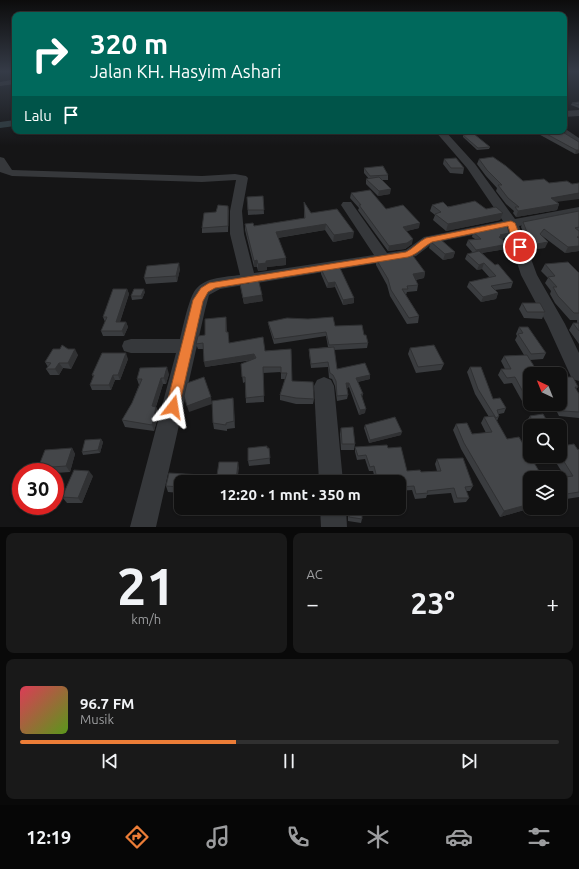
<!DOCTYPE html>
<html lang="id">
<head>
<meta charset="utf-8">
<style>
  body { margin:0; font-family:Ubuntu,sans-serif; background:#191919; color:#f1f3f6; height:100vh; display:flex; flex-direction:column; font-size:15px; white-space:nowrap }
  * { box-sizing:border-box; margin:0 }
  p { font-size:13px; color:#9c9d9f }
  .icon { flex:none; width:22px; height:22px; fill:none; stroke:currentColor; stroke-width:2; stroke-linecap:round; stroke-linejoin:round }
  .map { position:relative; height:527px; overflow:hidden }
  .panel { display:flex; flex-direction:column; gap:6px; padding:6px; background:#090909; flex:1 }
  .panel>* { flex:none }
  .hud { position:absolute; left:12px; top:12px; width:555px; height:122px; border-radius:8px; box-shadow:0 1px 3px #0004,0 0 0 1px #303030; background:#00695c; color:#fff; overflow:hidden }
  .needle { width:26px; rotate:317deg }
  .buttons { position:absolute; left:523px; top:367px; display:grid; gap:8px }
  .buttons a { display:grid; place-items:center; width:44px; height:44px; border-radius:8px; background:#101010; box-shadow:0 1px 3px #0004,0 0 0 1px #303030; font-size:20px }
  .speed { position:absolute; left:12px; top:463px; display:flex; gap:8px; font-size:20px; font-weight:700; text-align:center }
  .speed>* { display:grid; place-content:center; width:52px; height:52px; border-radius:50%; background:#101010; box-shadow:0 1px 3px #0004,0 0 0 1px #303030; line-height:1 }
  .speed .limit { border:6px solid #d22; background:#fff; color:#111 }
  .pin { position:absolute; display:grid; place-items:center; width:34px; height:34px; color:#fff; margin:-17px; border:2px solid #fff; border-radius:50%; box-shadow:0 1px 4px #0007 }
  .me { position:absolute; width:44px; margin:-22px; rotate:14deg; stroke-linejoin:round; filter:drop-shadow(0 0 3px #0008) }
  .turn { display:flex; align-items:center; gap:14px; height:84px; padding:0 12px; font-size:18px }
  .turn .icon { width:52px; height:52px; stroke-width:2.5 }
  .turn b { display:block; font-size:28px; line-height:34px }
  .then { display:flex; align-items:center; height:38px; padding:0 12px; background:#0003; gap:8px; font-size:15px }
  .big { font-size:30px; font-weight:600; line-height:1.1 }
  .panel .tile { flex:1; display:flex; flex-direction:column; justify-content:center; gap:6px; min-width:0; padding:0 14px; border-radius:8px; background:#191919 }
  .panel .dial { align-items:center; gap:0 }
  .dial b { font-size:52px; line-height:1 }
  .song { display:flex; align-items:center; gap:12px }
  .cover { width:48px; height:48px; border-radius:6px; background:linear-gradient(135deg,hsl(350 70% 55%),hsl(90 70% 35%)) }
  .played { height:4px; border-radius:2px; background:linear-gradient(90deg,#ec7d37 40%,#303030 40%) }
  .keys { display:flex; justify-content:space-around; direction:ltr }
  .heat { display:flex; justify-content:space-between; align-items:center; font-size:22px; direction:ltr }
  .panel .tiles { flex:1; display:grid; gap:6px; grid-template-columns:1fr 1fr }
  .tile:last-child { grid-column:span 2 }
  .trip { position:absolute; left:174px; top:475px; width:232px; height:40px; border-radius:8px; background:#101010; box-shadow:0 1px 3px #0004,0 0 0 1px #303030; font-weight:600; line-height:40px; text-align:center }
  .menu { display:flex; height:64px; justify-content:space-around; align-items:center; background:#060606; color:#9c9d9f }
  .menu .icon { width:28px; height:28px }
  .menu .active { color:#ec7d37 }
  .menu b { font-size:18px; color:#f1f3f6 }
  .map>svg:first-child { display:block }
</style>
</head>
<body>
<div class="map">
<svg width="579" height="527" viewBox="0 0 579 527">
  <rect width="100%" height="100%" fill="#151516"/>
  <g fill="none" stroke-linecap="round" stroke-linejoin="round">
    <polyline stroke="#2e3b3f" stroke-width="1.5" points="0,83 15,80"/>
    <polygon fill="#2e3b3f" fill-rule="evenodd" points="15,120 15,126 0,128 0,122"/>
    <g fill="#36383b" fill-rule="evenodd">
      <polygon points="15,80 15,84 0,86 0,82"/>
      <polygon points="579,110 579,116 564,117 564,111"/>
      <polygon points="564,128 579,138 579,145 560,133 558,131 564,131"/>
      <path d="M435,131H445L475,164L515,219L579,207V215L519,226L537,275L565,324L579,353V381L572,379L547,324L521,275L506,228L433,243L416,256L408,258L220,289L209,295L205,310L156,527H130L176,353H131L124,351L122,346L124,341L131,339H180C183,327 189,297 196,289C206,277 226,277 240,275L230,234V211L236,180L202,182L12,176L0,172V157L4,158L12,170L202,176L235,174L246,176L248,178L242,211L244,234L254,273L374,255L341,205L343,202H351L387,253L406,250L424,237L503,221L467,168Z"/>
      <polygon points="324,377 331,380 334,386 343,482 319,482 314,386 317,380"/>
      <polygon points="320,508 346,508 347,527 321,527"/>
    </g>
  </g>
  <g fill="#3a3c3f">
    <polygon points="579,102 579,108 571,105 572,103"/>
    <polygon points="533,131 561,131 579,142 579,153 575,154"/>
    <polygon points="463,135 490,147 489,149 477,150 463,137"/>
    <polygon points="444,159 464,168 463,174 450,173 443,164"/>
    <polygon points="479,159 523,181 557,202 559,204 557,210 516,217 513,213 514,211 506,204 496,191 497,188 486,176 477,164"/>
    <polygon points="364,168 388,175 388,180 382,180 390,194 378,196 366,184 366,179 369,179 364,173"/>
    <polygon points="351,193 386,209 419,228 407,231 412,244 405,249 388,251 358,210 359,208 350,198"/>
    <polygon points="263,196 264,214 248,215 247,197"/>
    <polygon points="304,202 311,213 353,238 333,242 325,230 278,238 286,265 267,267 267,270 258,271 257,267 254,267 245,230 245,224 254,226 304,218"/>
    <polygon points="432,205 486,209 503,213 500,220 446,231 433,220 435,215 430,211"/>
    <polygon points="228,206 228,232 202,233 202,228 216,212"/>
    <polygon points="579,211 579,251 565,253 541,235 545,248 534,249 527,242 521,227 523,222"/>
    <polygon points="473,232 509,233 507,237 502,239 508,244 506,249 482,253 513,282 511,288 495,290 498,293 496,299 481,302 467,287 469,282 490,278 482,269 477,270 465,259 467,254 473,253 466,245 468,240 475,239 472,237"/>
    <polygon points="431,242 455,252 453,258 443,260 429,248"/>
    <polygon points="376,259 425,272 424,278 416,280 418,285 417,291 407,292 406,295 419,316 418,323 407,324 390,296 387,285 376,265"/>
    <polygon points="545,264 579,273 579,344 569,330 573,323 577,323 577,320 570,320 555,303 550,294 551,291 545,283 548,278 541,271"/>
    <polygon points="339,266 354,303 343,305 335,287 327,288 321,274 321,269"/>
    <polygon points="180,269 177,282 146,284 144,278"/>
    <polygon points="248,280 263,301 244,304 241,290 240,284 248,283"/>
    <polygon points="127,289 129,294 120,322 126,322 128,327 124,336 103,336 101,331 105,322 103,317"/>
    <polygon points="145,292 142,299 132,300 131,296"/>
    <polygon points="522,303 545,312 542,319 524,318 519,309"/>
    <polygon points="226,317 227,332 229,338 229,343 265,351 291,349 292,381 314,399 313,404 296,404 280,400 280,395 285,379 281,379 281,372 263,373 264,402 246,403 245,382 243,383 241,364 253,360 205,367 204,349 198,349 196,344 205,335"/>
    <polygon points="268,322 335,326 364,335 368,343 367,348 334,350 337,369 370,379 358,382 363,394 362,397 365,413 359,415 349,387 347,388 348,395 347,399 337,401 335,386 332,379 329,378 328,367 311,368 309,353 309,349 328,347 326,336 274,344 269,327"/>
    <polygon points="519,327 546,353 543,359 530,360 530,404 560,404 560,377 578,387 576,389 579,394 579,418 559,416 555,408 527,410 512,383 504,384 498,375 501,369 505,369 501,361 504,356 524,355 515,340 517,336 516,334"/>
    <polygon points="410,348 444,364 441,370 416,373 408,354"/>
    <polygon points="68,349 78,355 71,369 63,368 59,375 50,375 46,369 48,367 45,362"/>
    <polygon points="128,359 120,380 115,380 111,390 92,390 90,385 93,377 92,375"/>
    <polygon points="470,367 493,399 506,408 504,413 499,414 499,416 497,421 530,508 531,508 500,517 461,449 453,430 456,424 472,434 486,433 481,423 484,417 489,417 475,394 467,372"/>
    <polygon points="169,374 166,384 163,384 156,407 159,413 154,431 125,427 122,420 132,403 139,385 137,379"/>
    <polygon points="233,398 235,428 227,429 227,431 214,429 213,423"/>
    <polygon points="530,416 550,426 530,426 530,430 526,422"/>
    <polygon points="365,425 401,435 369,443 364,428"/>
    <polygon points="341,428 355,444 354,450 341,450 340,434"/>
    <polygon points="560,434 568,445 578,450 579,449 579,497 560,500 560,478 565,477 552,456 560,456"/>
    <polygon points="101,439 103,442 100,453 83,455 82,452"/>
    <polygon points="355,447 388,448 407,471 421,472 437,471 435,464 437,459 473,486 470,491 466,491 469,498 466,502 454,503 451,493 427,495 426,498 415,499 412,490 399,491 399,482 376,482 373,471 369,471 365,459 357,460 355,452"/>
    <polygon points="72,448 75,454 70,472 55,473 55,472 41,472 38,468"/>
    <polygon points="267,448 269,448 270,464 249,466 248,461"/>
    <polygon points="169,473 202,475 203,482 181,482 181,493 168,492 166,486"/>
    <polygon points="93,476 82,503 67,503 62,497"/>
    <polygon points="348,508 362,508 362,519 361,523 348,521"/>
    <polygon points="531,508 547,508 544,511 534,513"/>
  </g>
  <g fill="#303133">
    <polygon points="576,150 579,150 579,153 575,154"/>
    <polygon points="391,189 390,194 378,196 379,191"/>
    <polygon points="579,193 579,199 548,203 551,198"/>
    <polygon points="559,204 557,210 516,217 518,211"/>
    <polygon points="228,206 229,211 228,232"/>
    <polygon points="503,213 500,220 446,231 448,224"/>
    <polygon points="420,223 419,228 402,232 403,227"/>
    <polygon points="326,224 325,230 276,238 276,232"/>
    <polygon points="354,232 353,238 333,242 334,235"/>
    <polygon points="509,233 507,237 500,239 500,241 500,235"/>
    <polygon points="413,239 412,244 405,249 388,251 389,246"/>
    <polygon points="548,242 545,248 534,249 537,244"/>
    <polygon points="508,244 506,249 474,254 476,250"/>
    <polygon points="579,246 579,251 565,253 568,247"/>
    <polygon points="455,252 453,258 443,260 445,254"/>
    <polygon points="286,258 286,265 267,267 267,270 258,271 258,264 266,261"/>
    <polygon points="257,260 257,267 254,267 254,261"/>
    <polygon points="179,263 180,269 177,282 176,276"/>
    <polygon points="484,263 482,269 477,270 479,265"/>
    <polygon points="425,272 424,278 411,280 413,274"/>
    <polygon points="335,282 335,287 327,288 328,283"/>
    <polygon points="127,289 129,294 118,327 116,322"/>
    <polygon points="144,289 145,292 142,299 141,296"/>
    <polygon points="498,293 496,299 481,302 483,297"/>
    <polygon points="262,295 263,301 244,304 243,298"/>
    <polygon points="354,298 354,303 343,305 343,300"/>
    <polygon points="126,322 128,327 124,336 122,331"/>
    <polygon points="75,349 78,355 71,369 68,363"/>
    <polygon points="126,353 128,359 120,380 118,375"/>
    <polygon points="254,354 255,359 205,367 204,362"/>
    <polygon points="59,363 63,368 59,375 55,369"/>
    <polygon points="167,367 169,374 166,384 164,378"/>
    <polygon points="113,375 115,380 111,390 109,385"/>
    <polygon points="370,375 370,379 356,382 356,378"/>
    <polygon points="161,378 163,384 154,412 152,406"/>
    <polygon points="346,383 349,383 349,387 346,388"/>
    <polygon points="211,397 212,404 189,412 187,406"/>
    <polygon points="233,398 234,404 235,428 234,421"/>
    <polygon points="156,407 159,413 154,431 152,425"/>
    <polygon points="366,409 365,413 359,415 360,410"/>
    <polygon points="402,432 401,435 369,443 370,440"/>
    <polygon points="101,439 103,442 100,453 98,450"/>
    <polygon points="72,448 75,454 70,472 66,466"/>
    <polygon points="238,462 239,468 237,482 236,482"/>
    <polygon points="89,471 93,476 82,503 78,498"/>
    <polygon points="202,475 203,482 200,482"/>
    <polygon points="530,504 530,508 531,508 500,517 504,511"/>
  </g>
  <g fill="#444649" stroke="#303133">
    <polygon points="579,102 579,105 572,103"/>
    <polygon points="541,131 561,131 579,142 579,150 576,150"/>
    <polygon points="474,134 490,147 478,148 463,135"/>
    <polygon points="493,157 506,166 523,181 544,179 549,183 567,181 572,184 579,183 579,193 551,198 559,204 518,211 515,207 519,207 508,198 498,185 502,185 487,170 479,159"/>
    <polygon points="456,158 464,168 451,168 444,159"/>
    <polygon points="383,166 388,175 370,176 364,168"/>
    <polygon points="379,177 391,189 379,191 366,179"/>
    <polygon points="370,190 386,209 403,205 420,223 403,227 413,239 407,243 389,246 359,205 361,205 351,193"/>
    <polygon points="263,196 264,210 248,210 247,197"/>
    <polygon points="475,201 486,209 496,207 503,213 448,224 435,214 441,212 432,205 443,202 448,207"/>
    <polygon points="304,202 311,213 337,209 354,232 334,235 326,224 276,232 286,258 266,261 266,263 258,264 257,260 254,261 245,224 253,223 254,226 305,218"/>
    <polygon points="218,205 228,206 228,226 202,228 204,213 216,212"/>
    <polygon points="579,211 579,227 575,228 579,231 579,237 577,237 579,238 579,246 568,247 544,229 540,234 548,242 537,244 529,237 523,222"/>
    <polygon points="507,225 509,233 500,235 502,236 499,237 508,244 476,250 468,240 481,239 473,232"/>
    <polygon points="439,238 455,252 445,254 431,242"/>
    <polygon points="479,251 495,265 498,264 513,282 491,286 498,293 483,297 469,282 496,276 484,263 479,265 467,254"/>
    <polygon points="411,253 425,272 413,274 418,285 407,286 408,289 402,289 419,316 409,318 391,290 388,279 376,259"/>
    <polygon points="568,262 579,273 579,313 574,313 558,296 553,287 557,287 548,277 555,276 545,264"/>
    <polygon points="179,263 176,276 144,278 147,266"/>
    <polygon points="339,266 354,298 343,300 335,282 328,283 321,269"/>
    <polygon points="258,278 262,295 243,298 240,284 249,283 248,280"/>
    <polygon points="113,289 127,289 116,322 126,322 122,331 101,331 107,317 103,317"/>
    <polygon points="134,289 144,289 141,296 131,296"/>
    <polygon points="522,303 540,303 545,312 527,312"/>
    <polygon points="226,317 226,332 228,332 229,343 263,337 265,351 291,349 292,381 313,382 314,399 296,398 280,395 287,373 281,373 281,367 263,367 264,396 246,398 245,377 242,377 241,364 256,358 254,354 204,362 203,343 196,344 198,336 205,335 205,319"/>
    <polygon points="333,317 335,326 362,325 364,335 366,335 368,343 329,345 326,332 274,339 268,322 287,318 308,319"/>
    <polygon points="573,323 579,323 579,331"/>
    <polygon points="519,327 528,327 546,353 531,354 518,334 523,333"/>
    <polygon points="62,345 68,349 75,349 68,363 59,363 55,369 46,369 51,363 45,362 53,349 60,349"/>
    <polygon points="434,345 444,364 418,367 410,348"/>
    <polygon points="334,347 337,369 365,363 370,375 356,378 363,394 361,394 366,409 360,410 349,383 346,383 348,395 337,396 336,381 333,375 330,373 328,362 311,364 309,349"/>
    <polygon points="102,353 126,353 118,375 113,375 109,385 90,385 94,375 92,375"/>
    <polygon points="527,355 537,371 553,370 555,374 530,374 530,404 541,404 530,405 515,377 507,378 501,369 511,369 504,356"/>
    <polygon points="167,367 164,378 161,378 152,406 156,407 152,425 122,420 132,403 142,379 137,379 140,368"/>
    <polygon points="470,367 481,367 493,399 500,398 506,408 497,410 499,416 496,418 478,389"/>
    <polygon points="204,377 211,397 187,406 184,396 187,383"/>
    <polygon points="560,377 573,377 578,387 575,387 579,394 579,412 563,411 559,404 560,404"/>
    <polygon points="233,398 234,421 226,423 226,425 213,423 212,401"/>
    <polygon points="543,414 550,426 535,426 530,416"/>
    <polygon points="494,416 507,439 519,437 543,478 530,478 530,504 504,511 464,443 456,424 467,423 472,434 492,432 484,417"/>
    <polygon points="395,417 402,432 370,440 365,425"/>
    <polygon points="353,427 355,444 342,444 341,428"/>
    <polygon points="560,434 561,434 568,445 574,444 578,450 579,449 579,492 560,495 560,478 557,478 573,476 560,455"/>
    <polygon points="101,439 98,450 82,452 85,440"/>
    <polygon points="387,445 388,448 401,447 407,471 420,470 421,472 441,471 437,459 463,458 473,486 465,487 469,498 457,498 454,488 427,491 428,493 416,494 414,486 399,487 399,482 378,482 374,466 370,467 366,455 358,456 355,447"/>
    <polygon points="267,446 267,448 269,448 270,458 248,461 248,448"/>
    <polygon points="72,448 66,466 38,468 45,450"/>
    <polygon points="219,462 238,462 236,482 216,482"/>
    <polygon points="74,470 89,471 78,498 62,497"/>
    <polygon points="169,473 202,475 200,482 181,482 181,487 166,486"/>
    <polygon points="345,475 352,475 353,482 335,482 334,479 344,479"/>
    <polygon points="349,508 362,508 362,519 349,517"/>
  </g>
  <linearGradient id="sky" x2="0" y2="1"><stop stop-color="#0c0c0c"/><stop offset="0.49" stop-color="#353b47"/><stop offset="1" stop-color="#353b47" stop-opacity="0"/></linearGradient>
  <rect width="579" height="146" fill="url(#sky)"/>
  <path fill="#ec7d37" stroke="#995124" d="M511,221L515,223L524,247L523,248L520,249L515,247L508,226L432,242C423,247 418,254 408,257L215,288L208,292L203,301L179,407L177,411L173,412L168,411L166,407L193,300L201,288L209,283L406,252C414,248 418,242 426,238Z"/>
</svg>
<div class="buttons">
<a><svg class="needle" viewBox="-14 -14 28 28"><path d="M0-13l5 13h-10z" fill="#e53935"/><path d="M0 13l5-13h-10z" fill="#9c9d9f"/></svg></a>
<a><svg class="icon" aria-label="search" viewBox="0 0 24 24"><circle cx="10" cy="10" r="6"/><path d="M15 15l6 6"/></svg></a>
<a><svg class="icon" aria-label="layers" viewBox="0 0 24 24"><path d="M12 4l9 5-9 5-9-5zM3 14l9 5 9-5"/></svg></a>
</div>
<div class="speed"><div class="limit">30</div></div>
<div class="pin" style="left:520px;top:247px;background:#d93025"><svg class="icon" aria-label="arrive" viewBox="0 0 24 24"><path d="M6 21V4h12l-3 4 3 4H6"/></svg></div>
<svg class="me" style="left:173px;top:407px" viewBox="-20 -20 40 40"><path d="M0-17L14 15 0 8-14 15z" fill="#ec7d37" stroke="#fff" stroke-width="4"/></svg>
<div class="trip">12:20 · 1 mnt · 350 m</div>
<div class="hud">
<div class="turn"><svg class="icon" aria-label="right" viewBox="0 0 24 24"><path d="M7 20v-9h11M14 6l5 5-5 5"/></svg><div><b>320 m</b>Jalan KH. Hasyim Ashari</div></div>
<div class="then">Lalu<svg class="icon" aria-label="arrive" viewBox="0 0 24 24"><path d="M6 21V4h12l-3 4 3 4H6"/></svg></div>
</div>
</div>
<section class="panel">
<div class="tiles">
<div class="tile dial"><b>21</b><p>km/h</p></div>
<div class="tile"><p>AC</p>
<div class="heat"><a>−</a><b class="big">23°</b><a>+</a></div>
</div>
<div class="tile">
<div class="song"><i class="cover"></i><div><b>96.7 FM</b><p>Musik</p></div></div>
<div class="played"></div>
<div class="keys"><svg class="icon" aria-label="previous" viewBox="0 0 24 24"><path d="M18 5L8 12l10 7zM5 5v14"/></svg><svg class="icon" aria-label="pause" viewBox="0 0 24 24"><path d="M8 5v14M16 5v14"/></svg><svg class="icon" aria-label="next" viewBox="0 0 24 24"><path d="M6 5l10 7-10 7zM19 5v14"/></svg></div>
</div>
</div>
</section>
<nav class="menu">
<b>12:19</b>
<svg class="icon active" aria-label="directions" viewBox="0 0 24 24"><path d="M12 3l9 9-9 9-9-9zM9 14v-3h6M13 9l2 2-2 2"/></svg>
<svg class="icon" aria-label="music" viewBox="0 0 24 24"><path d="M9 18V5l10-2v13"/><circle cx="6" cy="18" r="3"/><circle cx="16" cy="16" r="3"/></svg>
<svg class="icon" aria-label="phone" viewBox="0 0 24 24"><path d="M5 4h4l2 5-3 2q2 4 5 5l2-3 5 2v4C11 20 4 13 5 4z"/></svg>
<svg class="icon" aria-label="climate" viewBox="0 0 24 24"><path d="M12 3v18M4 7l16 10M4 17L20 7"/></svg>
<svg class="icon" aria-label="car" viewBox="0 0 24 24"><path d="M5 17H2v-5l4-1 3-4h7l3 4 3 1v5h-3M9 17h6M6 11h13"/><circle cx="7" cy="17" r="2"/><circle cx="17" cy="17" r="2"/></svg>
<svg class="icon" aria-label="filters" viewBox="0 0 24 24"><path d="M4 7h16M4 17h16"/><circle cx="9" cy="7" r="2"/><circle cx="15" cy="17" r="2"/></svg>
</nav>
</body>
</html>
